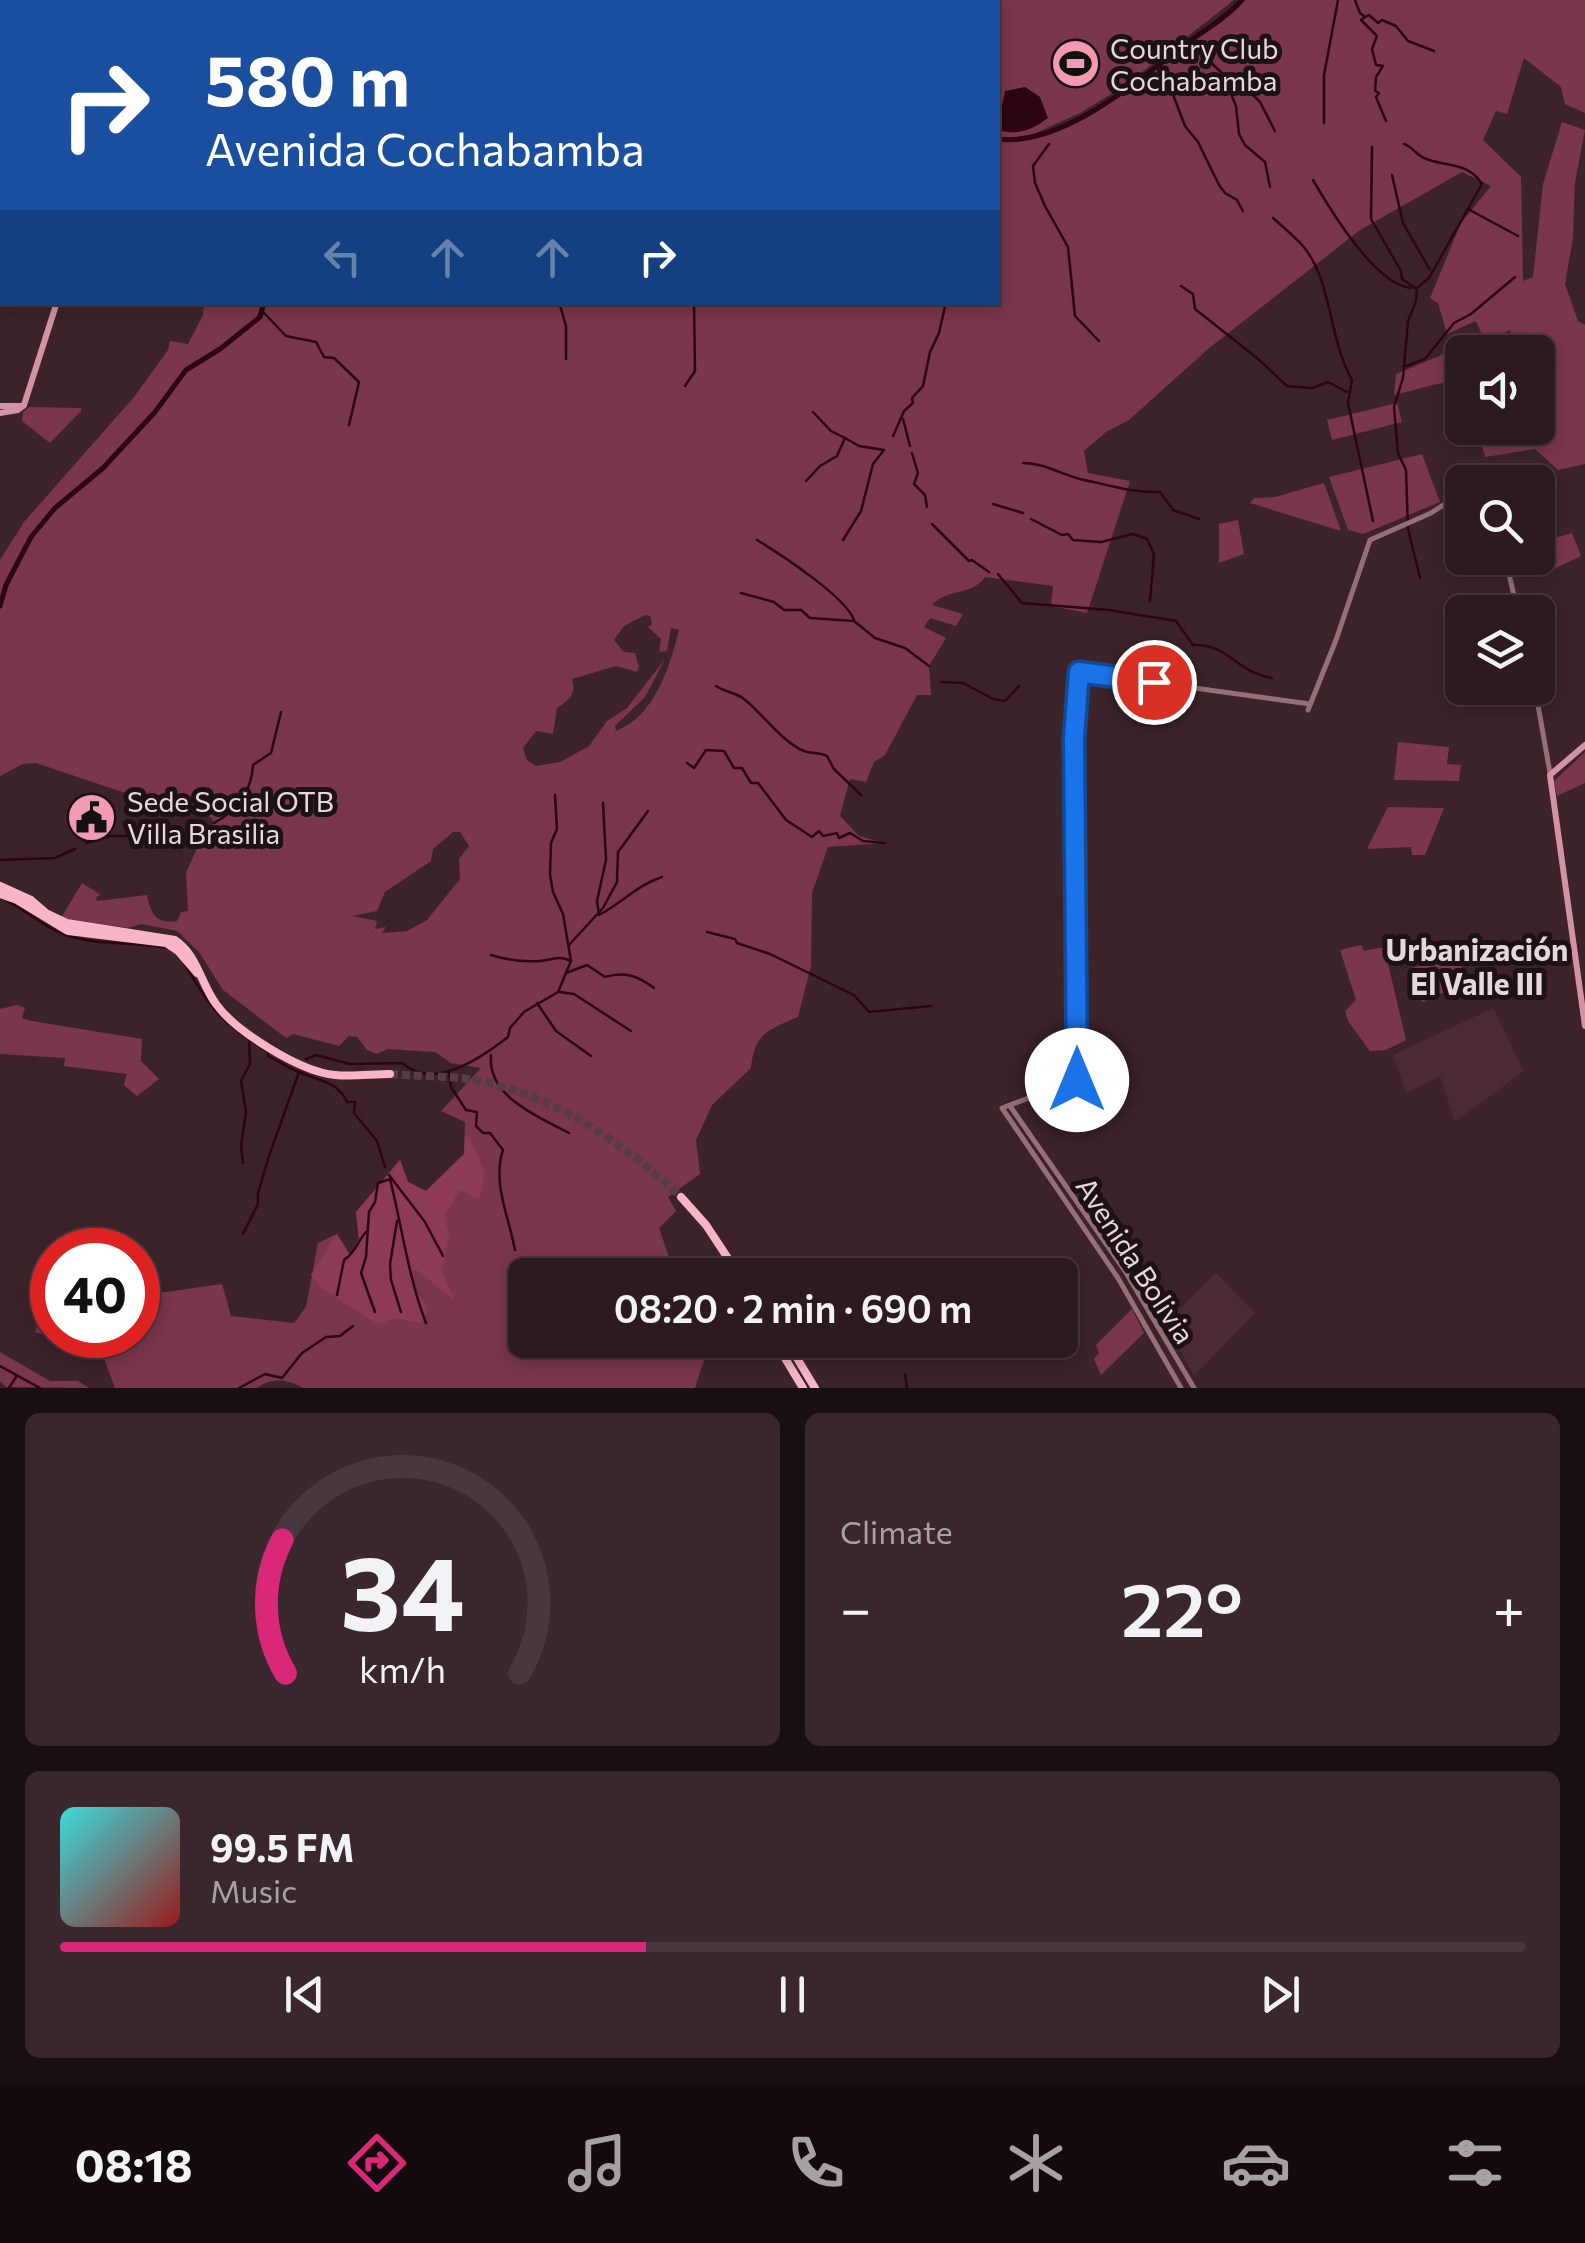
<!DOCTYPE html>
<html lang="en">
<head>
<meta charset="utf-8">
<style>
  body { margin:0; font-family:Commissioner,sans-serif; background:#39272d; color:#f1f3f6; height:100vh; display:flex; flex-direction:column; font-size:38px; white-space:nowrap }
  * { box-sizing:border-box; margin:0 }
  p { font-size:32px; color:#a7a1a5 }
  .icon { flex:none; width:55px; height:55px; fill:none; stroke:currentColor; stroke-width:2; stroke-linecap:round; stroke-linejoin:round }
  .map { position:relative; height:1388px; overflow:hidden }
  .drawer { display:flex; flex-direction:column; gap:25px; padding:25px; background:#190e12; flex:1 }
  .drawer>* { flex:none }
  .hud { position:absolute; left:0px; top:0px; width:1000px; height:305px; box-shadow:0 5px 15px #0003,0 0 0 2px #48383e; background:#1a4fa0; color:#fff; overflow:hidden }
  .buttons { position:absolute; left:1445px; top:335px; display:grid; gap:20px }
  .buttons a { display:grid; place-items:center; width:110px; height:110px; border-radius:15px; background:#2d1a20; box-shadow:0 5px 15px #0003,0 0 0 2px #48383e; font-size:50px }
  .speed { position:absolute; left:30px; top:1228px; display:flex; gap:20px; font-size:50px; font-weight:700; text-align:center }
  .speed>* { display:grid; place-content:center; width:130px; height:130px; border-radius:50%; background:#2d1a20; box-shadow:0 5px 15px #0003,0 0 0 2px #48383e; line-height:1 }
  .speed .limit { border:15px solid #d22; background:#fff; color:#111 }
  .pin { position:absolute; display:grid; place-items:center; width:85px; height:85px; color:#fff; margin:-42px; border:5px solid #fff; border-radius:50%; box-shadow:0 2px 10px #0007 }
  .me { position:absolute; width:110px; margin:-55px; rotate:0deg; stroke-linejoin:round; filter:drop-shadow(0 0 8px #0008) }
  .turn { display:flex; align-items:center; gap:35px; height:210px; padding:0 40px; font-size:45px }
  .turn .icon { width:130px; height:130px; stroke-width:2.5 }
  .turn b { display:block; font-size:70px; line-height:85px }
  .lanes { display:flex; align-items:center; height:95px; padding:0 40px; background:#0003; justify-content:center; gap:50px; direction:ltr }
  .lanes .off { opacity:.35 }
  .big { font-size:75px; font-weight:600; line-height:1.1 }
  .drawer .widget { flex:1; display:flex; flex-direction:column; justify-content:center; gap:15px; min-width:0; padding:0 35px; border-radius:15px; background:#39272d }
  .drawer .dial { align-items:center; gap:0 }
  .dial svg { height:260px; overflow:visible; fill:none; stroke:#48383e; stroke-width:7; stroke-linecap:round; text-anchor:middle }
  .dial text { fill:#f1f3f6; stroke:none }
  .song { display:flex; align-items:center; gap:30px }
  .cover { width:120px; height:120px; border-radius:15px; background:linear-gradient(135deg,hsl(180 70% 55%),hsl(0 70% 35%)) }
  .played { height:10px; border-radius:5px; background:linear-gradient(90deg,#db2777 40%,#48383e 40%) }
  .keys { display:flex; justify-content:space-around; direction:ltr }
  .heat { display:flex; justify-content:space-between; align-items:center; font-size:55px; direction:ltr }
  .drawer .tiles { flex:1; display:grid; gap:25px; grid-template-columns:1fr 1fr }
  .widget:last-child { grid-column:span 2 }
  .trip { position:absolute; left:508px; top:1258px; width:570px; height:100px; border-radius:15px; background:#2d1a20; box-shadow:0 5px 15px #0003,0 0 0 2px #48383e; font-weight:600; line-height:100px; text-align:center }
  .tab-bar { display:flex; height:160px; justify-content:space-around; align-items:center; background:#120a0d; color:#a7a1a5 }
  .tab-bar .icon { width:70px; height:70px }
  .tab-bar .current { color:#db2777 }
  .tab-bar b { font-size:45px; color:#f1f3f6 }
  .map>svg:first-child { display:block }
</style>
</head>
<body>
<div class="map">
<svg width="1585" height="1388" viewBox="0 0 1585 1388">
  <rect width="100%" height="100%" fill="#3c232a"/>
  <g fill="#4a2a34">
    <polygon points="1493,1008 1524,1071 1455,1122 1440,1076 1406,1093 1393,1055"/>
    <polygon points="1216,1273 1255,1313 1194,1376 1166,1323"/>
  </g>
  <g fill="#79364c" fill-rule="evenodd">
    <polygon points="680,0 933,0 934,2 677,2"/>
    <path d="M942,0H1234L1123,87L1080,113L1016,142L1049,133L1125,93L1244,0H1585V113L1565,104L1561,87L1524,58L1507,114L1496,111L1483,140L1521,177L1523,281L1533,277L1543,184L1562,122L1585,130L1575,182L1573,238L1565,284L1578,321L1585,325V464L1558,470L1535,449L1485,457L1477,428H1538V352H1496L1515,344L1510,330L1485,342L1476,321L1447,334L1438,303L1430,298L1461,223L1491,186L1462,172L1360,230L1208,349L1129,420L1106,432L1084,451L1088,473L1130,481L1087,613L1051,606L1053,586L985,577C972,596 947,588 932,605L963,614L956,626L930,618L924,627L946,638L929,666L931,695H917L885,755L874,762L866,782L850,779L840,816L859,836L885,843L828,847L812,893L811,966L798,1017C768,1030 754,1033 751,1068L712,1105L696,1140L700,1174L668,1197L676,1211L659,1228L673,1269L666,1275H525V1340H719L720,1355L704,1360L695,1388H303C288,1379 272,1377 257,1388H115L102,1353L35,1332L39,1318L52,1306V1335H138V1296L222,1284L231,1316L294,1323L306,1307L318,1243L337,1234L350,1255L359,1239L356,1212L400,1160L408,1182L426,1191L464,1154L465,1122L441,1111L481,1068L451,1063L435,1052L388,1049L377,1054L367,1050L357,1037L349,1036L339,1046L293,1034L286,1038L223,990L199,952L177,931L141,924L128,928L61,918L82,883L101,895L96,897L97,901L147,895C151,914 155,924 177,921L181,912L188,911L186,873L206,828L213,826V820L199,806L176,810L36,763L23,764L0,776V560L24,522L134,397L168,350L170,341L188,344L203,315L204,303L998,302V2ZM645,615L650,616L652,624L648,627L661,639L659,652L667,651L671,628L679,630C670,666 655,716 616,731L615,726L645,697L665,659L627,708L607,721L589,746L560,762L536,766L527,760L523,748L536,731L553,734L557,708C569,700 577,694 572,679L616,666L637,672L639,667L635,653L624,652L614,640L624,626ZM453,832H460L469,846L459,859L460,879L427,920L407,931L382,933L386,927L375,929L377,921L352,916L377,911L385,892L431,861L433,849Z"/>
    <polygon points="1444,354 1453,380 1394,395 1396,374"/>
    <polygon points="1397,403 1402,422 1332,440 1327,420"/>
    <polygon points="29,407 81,408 81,411 50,443 22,421 23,412"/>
    <polygon points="1422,454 1440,502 1363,534 1348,530 1329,477"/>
    <polygon points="1324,483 1341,531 1250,503 1254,498 1275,497"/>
    <polygon points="1238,520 1244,554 1219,563 1219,524"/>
    <polygon points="1572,533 1581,556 1546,573 1540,554 1555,548 1552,539"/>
    <polygon points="1398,742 1449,747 1447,764 1461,765 1459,781 1394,780"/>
    <polygon points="1585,752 1585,783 1557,796 1554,781"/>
    <polygon points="1388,807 1444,808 1425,855 1412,855 1411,847 1367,849"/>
    <polygon points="1361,945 1364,951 1384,947 1406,1040 1386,1050 1370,1051 1348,1021 1345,1011 1356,1000 1340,950"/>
    <polygon points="1459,957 1465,983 1422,1002 1414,967"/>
    <polygon points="17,1005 25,1008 22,1018 32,1021 142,1039 141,1061 159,1079 137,1096 124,1085 127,1074 64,1066 65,1058 0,1054 0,1009"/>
    <polygon points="1132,1309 1144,1333 1101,1375 1094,1359 1099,1353 1096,1345"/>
    <polygon points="0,1352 50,1381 78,1381 89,1388 6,1387 0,1381"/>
  </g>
  <polygon fill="#8d3a56" points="465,1135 470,1138 485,1173 479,1199 460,1190 445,1214 449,1235 442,1271 455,1301 417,1270 410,1272 415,1289 428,1308 421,1323 396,1318 378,1324 323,1289 311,1275 337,1234 350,1255 359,1239 356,1212 400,1160 408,1182 426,1191 464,1154"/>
  <path fill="#2d0413" d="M1025,87L1040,97L1048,118C1033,129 1020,135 1002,131L998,124L1005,91Z"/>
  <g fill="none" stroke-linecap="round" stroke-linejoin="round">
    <g stroke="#2d0413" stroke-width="2.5">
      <polyline points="1355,0 1360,13 1365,17 1361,20 1377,36 1372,49 1376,65 1383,66 1376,77 1375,91 1379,93 1376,97 1386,121"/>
      <polyline points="38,2 42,0"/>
      <polyline points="1365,17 1369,15 1378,23 1382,20 1396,26 1408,41 1434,51"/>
      <polyline points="1195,38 1200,52 1223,74 1236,106 1239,134 1245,145 1265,162 1270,187"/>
      <polyline points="1157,66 1169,84 1185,126 1198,142 1219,185 1225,193 1237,200 1243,211"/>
      <polyline points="1225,75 1243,85 1260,102 1275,131"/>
      <polyline points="1324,123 1324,75 1338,0"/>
      <polyline points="1049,144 1033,166 1035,183 1045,206 1068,247 1075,316 1099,341"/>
      <path d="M1404,144C1413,147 1415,154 1424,158C1443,167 1468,161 1482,184L1429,278L1417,288L1416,301L1408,321L1403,378L1394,407L1398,453L1406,470L1408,529L1420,578"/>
      <polyline points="1372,147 1371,219 1401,271 1402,279 1415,288"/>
      <polyline points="1392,175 1403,223 1430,270"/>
      <path d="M1313,180C1331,211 1375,283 1410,288"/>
      <polyline points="1468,209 1518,236"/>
      <path d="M1273,218C1283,227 1294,236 1303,246C1332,280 1329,340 1352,380L1348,403L1373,521"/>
      <polyline points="1181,286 1193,294 1195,309 1257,358 1287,386 1312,388 1328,382 1347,392"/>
      <polyline points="559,302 566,326 566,359"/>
      <polyline points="263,312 286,336 316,342 324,357 334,358 359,382 349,425"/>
      <polyline points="1406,366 1425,359 1454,323 1471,314 1515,277"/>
      <polyline points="685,386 695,371 694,302"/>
      <polyline points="813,412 831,431 845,438"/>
      <polyline points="903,419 910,446"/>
      <polyline points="893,436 904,411 913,403 912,398 923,386 930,352 939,333 946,302"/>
      <polyline points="912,453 918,473 914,484 925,495 927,507"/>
      <path d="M1023,463C1045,463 1062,475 1084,480C1109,485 1133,493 1160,492L1173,510L1199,519"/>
      <polyline points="806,481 820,466 837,456 845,438 859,446 884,450 873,464 861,511 843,540"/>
      <polyline points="993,504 1023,513"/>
      <polyline points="1031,519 1062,535 1068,534 1073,540 1101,542 1133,534 1147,539 1154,554 1150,601"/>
      <polyline points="932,524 969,561 972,560 989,572"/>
      <path d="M757,540C780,554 846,597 854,620"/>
      <path d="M998,574L1022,603L1109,610L1176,621L1193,645C1230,644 1234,671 1272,678"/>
      <polyline points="741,593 774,602 784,610 801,610 810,618 854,621 875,638 905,648 929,666"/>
      <polyline points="941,682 963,683 993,699 1005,701 1019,686"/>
      <path d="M716,686C725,692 737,693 744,699C762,713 783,743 804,751C812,754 819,752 827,756L834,769L861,795"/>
      <polyline points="687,763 694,768 706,750 724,751 734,768 742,768 751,783 758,783 786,820 812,837 819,831 823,836 837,833 839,838 850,833 863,841 885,843"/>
      <path d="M603,803L606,860L597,901L599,915C622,903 637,885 662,877"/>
      <path d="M214,823C237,811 252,790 253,765L271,753L281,712"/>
      <polyline points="86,843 111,836 159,836"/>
      <polyline points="0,860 55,858 75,849"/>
      <path d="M0,898C24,907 40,925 63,934C95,946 134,941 167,948"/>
      <polyline points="707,932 735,939 737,943 770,954 854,995 869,1012 931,1006"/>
      <polyline points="569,945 603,908 617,882 618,852 648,811"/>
      <path d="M491,955C507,960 523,962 540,961C554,960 557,955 571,961"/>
      <path d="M184,963C212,1011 221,1022 268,1052V1056C278,1061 288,1068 299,1072C318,1081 338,1081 347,1102H355L354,1113L377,1141L385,1167"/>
      <path d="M566,973L587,965L605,977C625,971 638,976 654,988"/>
      <polyline points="560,992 574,994 631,1031"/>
      <polyline points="537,1003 556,1031 591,1056"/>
      <path d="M491,1055C487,1097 539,1117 569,1133"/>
      <path d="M306,1059L316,1055L350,1064L402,1063C434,1091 481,1058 508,1037L510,1028L524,1012L558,992L571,961L563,914L553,892L550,874L551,843L557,829L555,795"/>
      <path d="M449,1071L451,1087L466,1110L477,1112L476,1126L483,1133H490L503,1150C492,1183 509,1217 515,1250"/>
      <polyline points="243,1163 241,1146 246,1112 241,1081 250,1064 249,1040"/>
      <polyline points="389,1175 425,1222 443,1256"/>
      <polyline points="397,1221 390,1264 391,1280 401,1312"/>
      <polyline points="243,1234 258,1204 258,1193 269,1156 299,1072"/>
      <path d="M337,1295L344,1260C356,1252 357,1242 366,1232"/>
      <path d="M375,1312L361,1273L366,1257L369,1212L375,1202L378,1183L390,1179C402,1227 408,1276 426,1323"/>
      <polyline points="541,1352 561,1359 585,1345 621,1340"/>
      <polyline points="0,1366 40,1388"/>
      <polyline points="905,1374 907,1388"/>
      <polyline points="9,1388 16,1377"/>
      <polyline points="239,1388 265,1374 282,1378 302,1353 326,1337 340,1336 353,1326"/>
    </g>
    <g stroke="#2d0413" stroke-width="5">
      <polyline points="906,0 909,2"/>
      <polyline points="716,2 719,0"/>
      <path d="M998,139C1063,147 1138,80 1187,43C1205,30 1227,17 1242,0"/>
      <polyline points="0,606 6,585 31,537 55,508 103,468 155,412 186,370 220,349 260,317 264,302"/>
    </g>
    <path stroke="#563e44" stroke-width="8" stroke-dasharray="8 4" stroke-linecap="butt" d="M390,1074C424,1077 464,1075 497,1085C568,1104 628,1148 681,1197"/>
    <g stroke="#966e78" stroke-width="5">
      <polyline points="0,16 2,15"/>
      <polyline points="1505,558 1518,612"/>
      <polyline points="1535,688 1550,773"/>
      <polyline points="1308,710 1336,640 1370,540 1431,513 1462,493"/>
      <polyline points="1010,1106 1125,1271 1194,1388"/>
      <polyline points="1181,1388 1118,1278 1002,1108 1077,1080 1074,738 1079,672 1310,704"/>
    </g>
    <g stroke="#d293a4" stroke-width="6">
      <polyline points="24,405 57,302"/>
      <polyline points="0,406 23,406"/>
      <polyline points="0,413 18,410 24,405"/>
      <polyline points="1585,745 1550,775 1585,1026"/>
    </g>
    <g stroke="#f7b5c6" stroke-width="8">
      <polyline points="1,0 3,2"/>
      <polyline points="9,0 11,2"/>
      <polyline points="387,2 397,0"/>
      <path d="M0,886L31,900L46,913L67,923L175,940C197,954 201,984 216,1004C236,1032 301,1072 335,1075C353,1077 372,1074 390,1074"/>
      <polyline points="0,894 17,900 68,931 166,943 178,951 197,973"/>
      <polyline points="681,1197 706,1225 739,1275"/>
      <polyline points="774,1340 803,1388"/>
      <polyline points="786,1340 815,1388"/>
    </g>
  </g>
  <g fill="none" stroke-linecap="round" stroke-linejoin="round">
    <defs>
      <polyline id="route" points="1077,1080 1074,738 1079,672 1154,682"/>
    </defs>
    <use href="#route" stroke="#114b97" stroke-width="25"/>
    <use href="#route" stroke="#1a73e8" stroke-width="18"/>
  </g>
  <defs>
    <symbol id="stadium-disc" viewBox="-11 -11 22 22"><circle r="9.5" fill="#f19ab2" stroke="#1c1114"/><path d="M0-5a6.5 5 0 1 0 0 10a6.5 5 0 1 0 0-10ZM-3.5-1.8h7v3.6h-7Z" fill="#111"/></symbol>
    <symbol id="civic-disc" viewBox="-11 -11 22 22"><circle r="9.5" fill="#f19ab2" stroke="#1c1114"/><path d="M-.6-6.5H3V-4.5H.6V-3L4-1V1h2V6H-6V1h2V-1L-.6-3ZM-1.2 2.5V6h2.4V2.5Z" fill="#111"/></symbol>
  </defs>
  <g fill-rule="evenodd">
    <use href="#stadium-disc" x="1048" y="36" width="55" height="55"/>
    <use href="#civic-disc" x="64" y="790" width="55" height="55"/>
  </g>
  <g text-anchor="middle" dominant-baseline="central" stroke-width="10" stroke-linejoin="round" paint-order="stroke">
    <g font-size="28" fill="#e7d6da" stroke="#1c1114" text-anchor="start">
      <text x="1110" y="48">Country Club<tspan x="1110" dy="32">Cochabamba</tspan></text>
      <text x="127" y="801">Sede Social OTB<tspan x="127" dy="32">Villa Brasilia</tspan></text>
    </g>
    <g font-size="28" fill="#e7d6da" stroke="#1c1114">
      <text transform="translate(1136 1260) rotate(57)">Avenida Bolivia</text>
    </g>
    <g font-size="30" font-weight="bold" fill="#e7d6da" stroke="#1c1114">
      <text x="1477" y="948">Urbanización<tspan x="1477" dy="34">El Valle III</tspan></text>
    </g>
  </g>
</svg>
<div class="buttons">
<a><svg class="icon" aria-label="sound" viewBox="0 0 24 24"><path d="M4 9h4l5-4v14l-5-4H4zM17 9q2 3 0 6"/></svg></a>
<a><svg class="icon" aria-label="search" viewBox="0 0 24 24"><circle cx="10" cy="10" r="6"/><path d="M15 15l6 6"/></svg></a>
<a><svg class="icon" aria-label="layers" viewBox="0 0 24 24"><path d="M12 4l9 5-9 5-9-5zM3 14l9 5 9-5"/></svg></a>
</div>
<div class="speed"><div class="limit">40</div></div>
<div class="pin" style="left:1154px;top:682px;background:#d93025"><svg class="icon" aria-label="arrive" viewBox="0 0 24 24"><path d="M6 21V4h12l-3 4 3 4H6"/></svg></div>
<svg class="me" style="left:1077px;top:1080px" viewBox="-20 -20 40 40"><circle r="19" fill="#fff"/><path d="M0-13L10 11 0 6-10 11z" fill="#1a73e8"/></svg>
<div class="trip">08:20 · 2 min · 690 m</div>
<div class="hud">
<div class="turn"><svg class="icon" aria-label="right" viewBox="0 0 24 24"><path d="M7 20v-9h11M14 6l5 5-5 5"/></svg><div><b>580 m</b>Avenida Cochabamba</div></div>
<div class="lanes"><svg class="icon off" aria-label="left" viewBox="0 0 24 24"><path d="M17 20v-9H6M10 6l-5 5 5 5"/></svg><svg class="icon off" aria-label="ahead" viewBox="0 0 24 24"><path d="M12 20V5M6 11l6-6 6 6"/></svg><svg class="icon off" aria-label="ahead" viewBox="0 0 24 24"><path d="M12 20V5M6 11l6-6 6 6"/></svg><svg class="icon" aria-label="right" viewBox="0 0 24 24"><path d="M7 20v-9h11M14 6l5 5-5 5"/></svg></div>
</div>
</div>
<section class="drawer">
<div class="tiles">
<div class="widget dial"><svg viewBox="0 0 100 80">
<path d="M14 69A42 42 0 1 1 86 69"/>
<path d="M14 69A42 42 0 0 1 13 28" stroke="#db2777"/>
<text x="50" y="56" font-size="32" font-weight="700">34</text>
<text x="50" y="72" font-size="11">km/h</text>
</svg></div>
<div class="widget"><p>Climate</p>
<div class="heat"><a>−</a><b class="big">22°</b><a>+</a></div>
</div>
<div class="widget">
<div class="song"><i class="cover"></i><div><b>99.5 FM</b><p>Music</p></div></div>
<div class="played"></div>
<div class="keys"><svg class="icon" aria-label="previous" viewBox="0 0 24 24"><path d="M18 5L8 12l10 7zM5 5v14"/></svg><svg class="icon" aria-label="pause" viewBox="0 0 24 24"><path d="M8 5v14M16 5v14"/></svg><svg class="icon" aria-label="next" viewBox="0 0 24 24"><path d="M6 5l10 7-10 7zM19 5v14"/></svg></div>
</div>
</div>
</section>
<nav class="tab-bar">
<b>08:18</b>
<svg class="icon current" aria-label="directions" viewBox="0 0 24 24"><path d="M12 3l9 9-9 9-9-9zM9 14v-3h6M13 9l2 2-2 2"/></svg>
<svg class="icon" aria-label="music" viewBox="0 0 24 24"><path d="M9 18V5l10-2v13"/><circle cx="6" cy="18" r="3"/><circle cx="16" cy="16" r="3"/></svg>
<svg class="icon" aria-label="phone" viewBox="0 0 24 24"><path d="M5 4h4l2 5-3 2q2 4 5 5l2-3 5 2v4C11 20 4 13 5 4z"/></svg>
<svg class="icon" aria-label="climate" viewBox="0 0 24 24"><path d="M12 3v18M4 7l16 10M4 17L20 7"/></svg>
<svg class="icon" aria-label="car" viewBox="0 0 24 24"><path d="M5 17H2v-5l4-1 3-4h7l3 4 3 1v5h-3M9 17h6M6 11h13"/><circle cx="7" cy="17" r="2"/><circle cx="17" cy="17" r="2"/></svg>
<svg class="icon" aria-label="filters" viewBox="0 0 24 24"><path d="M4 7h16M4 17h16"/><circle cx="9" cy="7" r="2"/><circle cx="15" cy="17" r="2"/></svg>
</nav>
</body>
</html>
